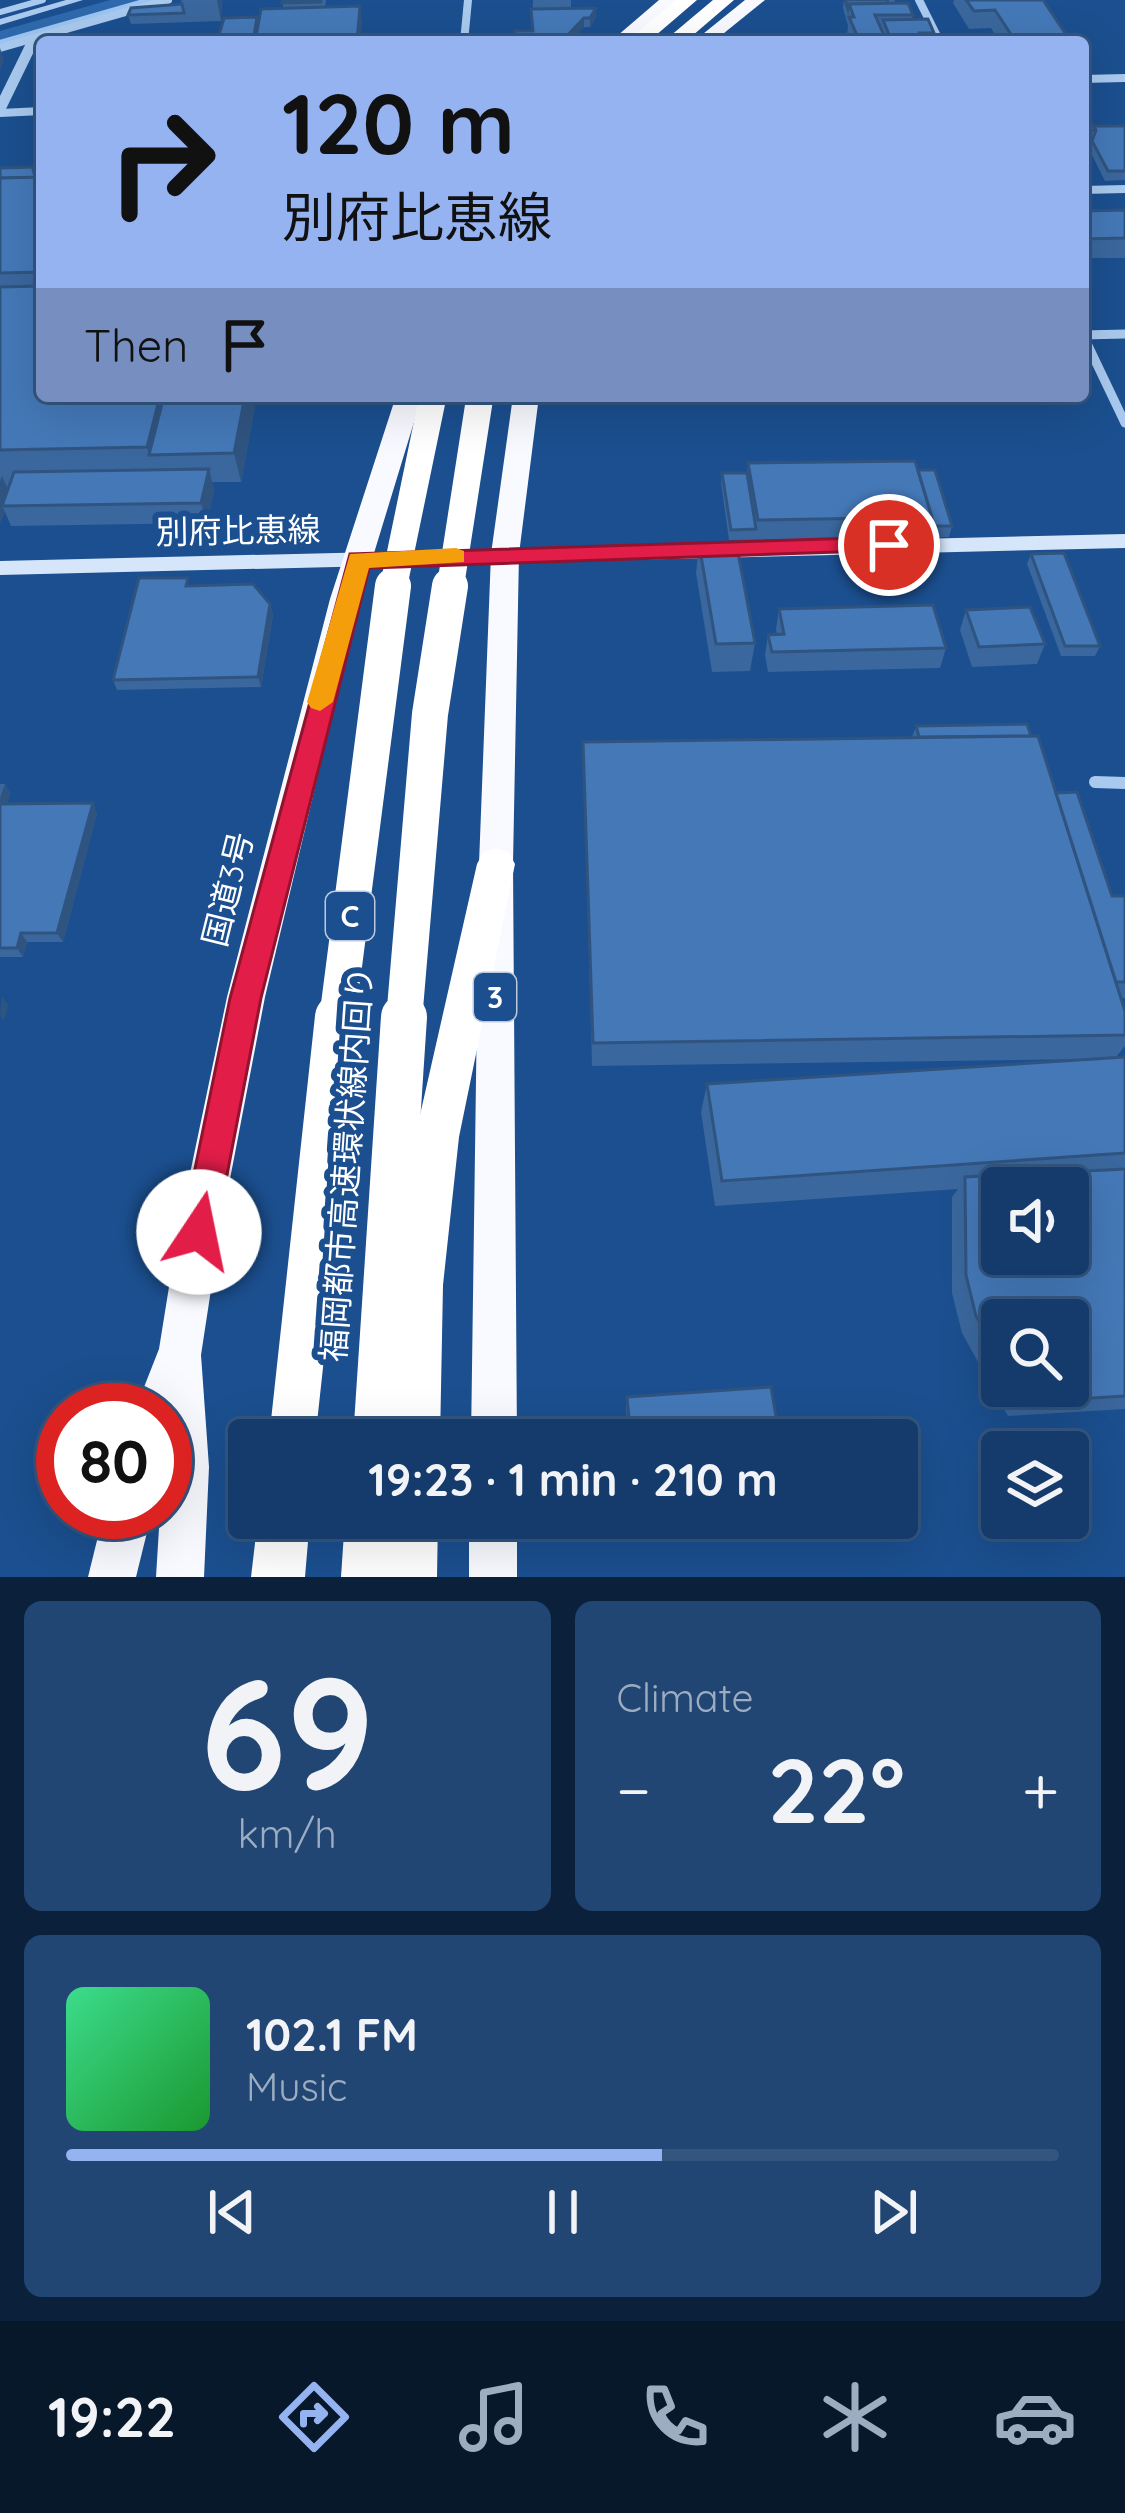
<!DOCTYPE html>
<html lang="en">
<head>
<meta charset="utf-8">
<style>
  body { margin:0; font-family:Quicksand,"Noto Sans JP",sans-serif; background:#214673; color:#f1f3f6; height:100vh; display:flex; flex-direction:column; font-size:45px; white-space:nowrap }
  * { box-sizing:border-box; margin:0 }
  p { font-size:39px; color:#9dadc1 }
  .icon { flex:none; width:66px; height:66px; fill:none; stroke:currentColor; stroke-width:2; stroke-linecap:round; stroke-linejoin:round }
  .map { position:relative; height:1577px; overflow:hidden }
  .side { display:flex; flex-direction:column; gap:24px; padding:24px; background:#0b203b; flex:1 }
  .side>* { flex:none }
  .hud { position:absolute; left:36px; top:36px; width:1053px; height:366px; border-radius:12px; box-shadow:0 12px 48px #0002,0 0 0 3px #33557e; background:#95b2f1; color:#111; overflow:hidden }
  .fabs { position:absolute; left:981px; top:1167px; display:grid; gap:24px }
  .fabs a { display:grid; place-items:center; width:108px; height:108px; border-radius:12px; background:#143b6b; box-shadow:0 12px 48px #0002,0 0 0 3px #33557e; font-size:60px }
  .speed { position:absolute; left:36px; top:1383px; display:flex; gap:24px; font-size:60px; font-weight:700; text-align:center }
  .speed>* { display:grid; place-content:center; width:156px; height:156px; border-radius:50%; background:#143b6b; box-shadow:0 12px 48px #0002,0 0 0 3px #33557e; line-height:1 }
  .speed .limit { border:18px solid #d22; background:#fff; color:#111 }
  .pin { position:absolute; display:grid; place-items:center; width:102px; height:102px; color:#fff; margin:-51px; border:6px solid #fff; border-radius:50%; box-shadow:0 3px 12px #0007 }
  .me { position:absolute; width:132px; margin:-66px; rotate:11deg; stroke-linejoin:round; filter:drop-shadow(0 0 9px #0008) }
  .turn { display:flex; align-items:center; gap:42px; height:252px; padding:0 48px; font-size:54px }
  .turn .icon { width:156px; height:156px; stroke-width:2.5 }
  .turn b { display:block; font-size:84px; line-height:102px }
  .then { display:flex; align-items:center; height:114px; padding:0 48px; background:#0003; gap:24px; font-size:45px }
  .big { font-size:90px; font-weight:700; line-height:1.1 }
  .side .card { flex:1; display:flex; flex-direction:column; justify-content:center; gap:18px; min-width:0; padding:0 42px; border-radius:18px; background:#214673 }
  .side .dial { align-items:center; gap:0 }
  .dial b { font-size:156px; line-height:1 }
  .song { display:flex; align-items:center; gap:36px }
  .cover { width:144px; height:144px; border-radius:18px; background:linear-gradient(135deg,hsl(150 70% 55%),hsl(130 70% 35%)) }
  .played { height:12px; border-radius:6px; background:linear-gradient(90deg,#95b2f1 60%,#33557e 60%) }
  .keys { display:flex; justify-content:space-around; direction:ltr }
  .heat { display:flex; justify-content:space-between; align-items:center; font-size:66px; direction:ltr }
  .side .tiles { flex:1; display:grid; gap:24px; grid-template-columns:1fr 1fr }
  .card:last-child { grid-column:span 2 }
  .trip { position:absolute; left:228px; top:1419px; width:690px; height:120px; border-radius:12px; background:#143b6b; box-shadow:0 12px 48px #0002,0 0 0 3px #33557e; font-weight:700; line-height:120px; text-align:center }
  .tabs { display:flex; height:192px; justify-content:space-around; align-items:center; background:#08182b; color:#9dadc1 }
  .tabs .icon { width:84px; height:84px }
  .tabs .on { color:#95b2f1 }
  .tabs b { font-size:54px; color:#f1f3f6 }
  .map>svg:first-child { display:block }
</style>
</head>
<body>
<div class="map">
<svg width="1125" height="1577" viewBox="0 0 1125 1577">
  <rect width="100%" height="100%" fill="#1b4f8f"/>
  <polygon fill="#2e69ad" points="110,0 160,0 0,45 0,31"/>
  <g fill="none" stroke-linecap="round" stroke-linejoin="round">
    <polyline stroke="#9cc4f0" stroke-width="8" points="0,44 154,0"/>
    <polyline stroke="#a9c9ee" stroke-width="6" points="0,12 43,0"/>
    <g stroke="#a9c9ee" stroke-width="8">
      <polyline points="919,0 940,42"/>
      <polyline points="464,42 468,0"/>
      <polyline points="0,48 168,0"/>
      <polyline points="0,113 42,111"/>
      <polyline points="1083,190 1125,189"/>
    </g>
    <g stroke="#a9c9ee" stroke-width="9">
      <polyline points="1083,335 1125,423"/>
      <polyline points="1083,335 1125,334"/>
    </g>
    <polyline stroke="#a9c9ee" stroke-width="12" points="1095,782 1125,783"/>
    <g fill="#a9c9ee" fill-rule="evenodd">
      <polygon points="66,0 83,0 0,25 0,19"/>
      <polygon points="35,34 41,37 6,109 0,113 0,96 29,37"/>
      <polygon points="1125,74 1125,82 1083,83 1083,75"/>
    </g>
    <polygon fill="#d6e6fa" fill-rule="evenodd" points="1125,534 1125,548 0,575 0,561"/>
    <g fill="#f8faff" fill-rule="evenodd">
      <polygon points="659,0 678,0 630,42 610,42"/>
      <polygon points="745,0 765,0 713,42 693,42"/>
      <polygon points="396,396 422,396 360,599 265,997 220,1231 201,1355 209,1467 204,1577 156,1577 160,1512 165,1512 165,1410 135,1410 159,1349 178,1231 227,997 330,599"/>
      <polygon points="513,396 539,396 519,554 513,864 517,1440 471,1440 479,864 491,554"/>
      <polygon points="104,1512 152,1512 136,1577 88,1577"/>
      <rect x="469" y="1518" width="48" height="59"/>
    </g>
    <g fill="#fff" fill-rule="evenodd">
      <polygon points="676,0 697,0 648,42 626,42"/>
      <polygon points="713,0 734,0 685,42 663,42"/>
      <polygon points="496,848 509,853 515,864 459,1137 443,1285 440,1440 390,1440 397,1285 415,1137 477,864 483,853"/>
      <polygon points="258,1518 310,1518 305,1577 251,1577"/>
      <polygon points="345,1518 438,1518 437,1577 341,1577"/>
    </g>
    <g stroke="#fff" stroke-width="27">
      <polyline points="393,589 433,396"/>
      <polyline points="450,589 480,396"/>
    </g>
    <g stroke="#fff" stroke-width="36">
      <polyline points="337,1020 393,586"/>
      <polyline points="404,1020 430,714 450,586"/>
    </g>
    <g stroke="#fff" stroke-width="46">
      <polyline points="292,1440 338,1017"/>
      <polyline points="376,1440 404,1017"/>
    </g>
  </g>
  <g fill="#3a679d" fill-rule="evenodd">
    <polygon points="181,0 222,0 221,21 131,24 128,15 182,4"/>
    <polygon points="283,0 326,0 325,7 362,24 258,23 283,8"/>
    <polygon points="533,0 571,0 571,8 596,17 590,27 532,31"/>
    <polygon points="844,0 895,0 894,4 913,15 912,19 934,33 932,40 938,42 849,42 847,35 848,26 843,8"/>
    <polygon points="954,0 1043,0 1071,42 999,42 991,28 969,29 953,3"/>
    <polygon points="1083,117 1093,126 1125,126 1125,180 1105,181 1089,149 1083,149"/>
    <polygon points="42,150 42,396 257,396 241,482 212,482 214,490 207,523 11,526 5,512 0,523 0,168 35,167"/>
    <polygon points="1125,210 1125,258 1083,258 1083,211"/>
    <polygon points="748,463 918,470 952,526 949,537 729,540 721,483 722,473 747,473"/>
    <polygon points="699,544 755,643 750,671 712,672 696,573"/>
    <polygon points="1031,554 1100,646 1095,656 1061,656 1027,564"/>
    <polygon points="191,586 270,604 273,615 261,687 117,690 113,680"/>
    <polygon points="779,609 946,648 940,668 768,672 765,655 768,635 777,635 776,629"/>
    <polygon points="966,610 1045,644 1037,664 972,667 960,630"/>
    <path d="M916,726L1056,793L1112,896H1125V998L1121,999L1125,1011V1046L1116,1057H1125V1409L1008,1416L962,1333L952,1293V1197L958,1189L715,1206L701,1112L707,1084L1092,1059L592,1066L583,742L912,737ZM1002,1320L1068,1386H1002Z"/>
    <polygon points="0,784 5,784 10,794 7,804 97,813 63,942 27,942 23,957 0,957"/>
    <polygon points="627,1397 780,1440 628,1440 626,1408"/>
  </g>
  <g fill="#305480">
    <polygon points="217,0 222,0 221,21"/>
    <polygon points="360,6 362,24 360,42 357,42"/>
    <polygon points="596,8 596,17 590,27 590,18"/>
    <polygon points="584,18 584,27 570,42 561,42"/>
    <polygon points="0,48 4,61 0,70"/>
    <polygon points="160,396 180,396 149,455 147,447"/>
    <polygon points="245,396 257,396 241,482 234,453"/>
    <polygon points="209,469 214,490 207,523 201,503"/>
    <polygon points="2,476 11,496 2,506 5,512 0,523 0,481"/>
    <polygon points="270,604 273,615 261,687 258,677"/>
    <polygon points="5,784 10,794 4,813 0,807 0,798"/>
    <polygon points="93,803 97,813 63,942 57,933"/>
    <polygon points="21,933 27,942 23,957 17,948"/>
    <polygon points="2,996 8,1005 4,1021 0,1015"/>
  </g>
  <g fill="#4478b7" stroke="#305480" stroke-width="3" fill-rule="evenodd">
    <polygon points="283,0 321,0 321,2 282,3"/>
    <polygon points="845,0 887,0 888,4 849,4 848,9"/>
    <polygon points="966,0 1043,0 1071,42 1016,42 995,10 974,11"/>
    <polygon points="908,3 913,15 875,15 887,42 860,42 849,17 854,17 849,4"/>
    <polygon points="182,4 184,13 128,15 131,8"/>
    <polygon points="360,6 357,42 255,42 261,9"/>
    <polygon points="596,8 590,18 584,18 561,42 515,42 515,31 533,31 531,9"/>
    <polygon points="257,17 253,42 217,42 224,18"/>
    <polygon points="928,19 934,33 920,33 925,40 937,40 938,42 892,42 883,20"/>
    <polygon points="1083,117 1088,117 1096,130 1083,131"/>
    <polygon points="1093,126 1125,126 1125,171 1108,171 1092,141 1096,130"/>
    <polygon points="42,150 42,170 33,170"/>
    <polygon points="35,167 33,170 36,178 0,178 0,168"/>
    <polygon points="42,177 42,272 0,273 0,178"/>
    <polygon points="1125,210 1125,238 1083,239 1083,211"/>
    <polygon points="42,286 42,396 160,396 147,447 0,450 0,287"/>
    <polygon points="164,396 245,396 234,453 149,455"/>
    <polygon points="915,461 932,517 758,520 748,463"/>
    <polygon points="209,469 201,503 2,506 14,472"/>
    <polygon points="918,470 935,470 952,526 930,526 932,517"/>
    <polygon points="722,473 747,473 756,529 731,530"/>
    <polygon points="736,542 755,643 716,644 699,544"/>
    <polygon points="1064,553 1100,646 1065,646 1031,554"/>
    <polygon points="139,578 188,578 186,586 253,584 270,604 258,677 113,680"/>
    <polygon points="933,605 946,648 772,652 768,635 784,634 779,609"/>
    <polygon points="1030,607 1045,644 979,647 966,610"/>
    <polygon points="1027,724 1031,736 919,737 916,726"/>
    <polygon points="1038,736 1125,1011 1125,1035 593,1043 583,742"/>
    <polygon points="1077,792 1112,896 1125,896 1125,982 1116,982 1056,793"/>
    <polygon points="93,803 57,933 21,933 17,948 0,948 0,804"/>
    <polygon points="1125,1057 1125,1153 722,1181 707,1084"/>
    <path d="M1125,1169V1396L1025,1402L1016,1386H1068V1320H1002V1361L976,1316L966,1275L965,1177ZM1002,1188H1068V1254H1002Z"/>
    <polygon points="771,1387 780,1440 631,1440 627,1397"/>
  </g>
  <polygon fill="#e11d48" stroke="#92132f" stroke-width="3" points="889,537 897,539 897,550 369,568 261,998 216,1232 211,1244 199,1249 187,1244 182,1232 230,998 350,554"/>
  <polygon fill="#f59e0b" points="456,548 464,551 464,562 369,568 333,702 320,711 311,708 307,702 350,554"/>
  <g text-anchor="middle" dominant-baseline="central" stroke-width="12" stroke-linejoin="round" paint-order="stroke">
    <g fill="#1b4f8f" stroke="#bbcadd" stroke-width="3">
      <rect x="326" y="892" width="48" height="48" rx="9"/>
      <rect x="474" y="973" width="42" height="48" rx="9"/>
    </g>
    <g font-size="30" font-weight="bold" fill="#fff">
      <text x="350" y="916">C</text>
      <text x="495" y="997">3</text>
    </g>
    <g font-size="33" fill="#fff" stroke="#1b4f8f">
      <text transform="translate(238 530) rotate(-1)">別府比恵線</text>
      <text transform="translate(227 889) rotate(-76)">国道3号</text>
      <text transform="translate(346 1164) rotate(-86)">福岡都市高速環状線内回り</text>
    </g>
  </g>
</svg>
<div class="fabs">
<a><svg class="icon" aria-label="sound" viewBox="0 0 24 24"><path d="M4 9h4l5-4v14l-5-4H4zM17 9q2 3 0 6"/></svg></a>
<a><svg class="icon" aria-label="search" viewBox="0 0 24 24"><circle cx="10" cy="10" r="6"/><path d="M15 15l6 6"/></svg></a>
<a><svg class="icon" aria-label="layers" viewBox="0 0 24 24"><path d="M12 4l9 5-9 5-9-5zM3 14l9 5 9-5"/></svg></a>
</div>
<div class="speed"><div class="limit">80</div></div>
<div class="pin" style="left:889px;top:545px;background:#d93025"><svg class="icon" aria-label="arrive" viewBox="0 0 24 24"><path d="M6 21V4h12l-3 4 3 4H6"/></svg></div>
<svg class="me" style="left:199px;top:1232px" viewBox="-20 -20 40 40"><circle r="19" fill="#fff"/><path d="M0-13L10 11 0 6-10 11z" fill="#e11d48"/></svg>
<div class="trip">19:23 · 1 min · 210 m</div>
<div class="hud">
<div class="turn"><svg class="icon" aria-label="right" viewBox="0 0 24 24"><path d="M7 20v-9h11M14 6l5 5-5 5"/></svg><div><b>120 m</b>別府比恵線</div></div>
<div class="then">Then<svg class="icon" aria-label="arrive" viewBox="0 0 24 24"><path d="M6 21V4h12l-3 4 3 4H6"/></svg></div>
</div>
</div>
<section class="side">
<div class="tiles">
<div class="card dial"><b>69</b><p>km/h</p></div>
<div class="card"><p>Climate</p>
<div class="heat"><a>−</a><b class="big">22°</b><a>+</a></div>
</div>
<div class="card">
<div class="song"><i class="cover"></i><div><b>102.1 FM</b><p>Music</p></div></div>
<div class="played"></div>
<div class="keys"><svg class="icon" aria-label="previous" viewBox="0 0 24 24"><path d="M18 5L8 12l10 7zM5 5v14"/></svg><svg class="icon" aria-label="pause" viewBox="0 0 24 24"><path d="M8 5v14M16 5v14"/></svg><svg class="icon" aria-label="next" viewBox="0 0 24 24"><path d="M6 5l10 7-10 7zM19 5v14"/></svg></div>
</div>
</div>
</section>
<nav class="tabs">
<b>19:22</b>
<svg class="icon on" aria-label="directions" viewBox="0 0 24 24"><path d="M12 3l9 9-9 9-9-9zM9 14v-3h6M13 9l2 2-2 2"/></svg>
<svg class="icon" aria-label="music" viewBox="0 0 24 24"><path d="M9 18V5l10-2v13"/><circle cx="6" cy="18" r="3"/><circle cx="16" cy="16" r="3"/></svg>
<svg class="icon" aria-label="phone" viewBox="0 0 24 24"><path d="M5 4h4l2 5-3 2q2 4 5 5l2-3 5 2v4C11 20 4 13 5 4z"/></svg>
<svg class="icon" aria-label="climate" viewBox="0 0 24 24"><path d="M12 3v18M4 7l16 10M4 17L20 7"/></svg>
<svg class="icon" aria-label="car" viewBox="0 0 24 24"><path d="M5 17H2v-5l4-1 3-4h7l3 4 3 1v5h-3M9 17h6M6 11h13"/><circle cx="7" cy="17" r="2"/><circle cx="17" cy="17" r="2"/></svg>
</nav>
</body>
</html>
